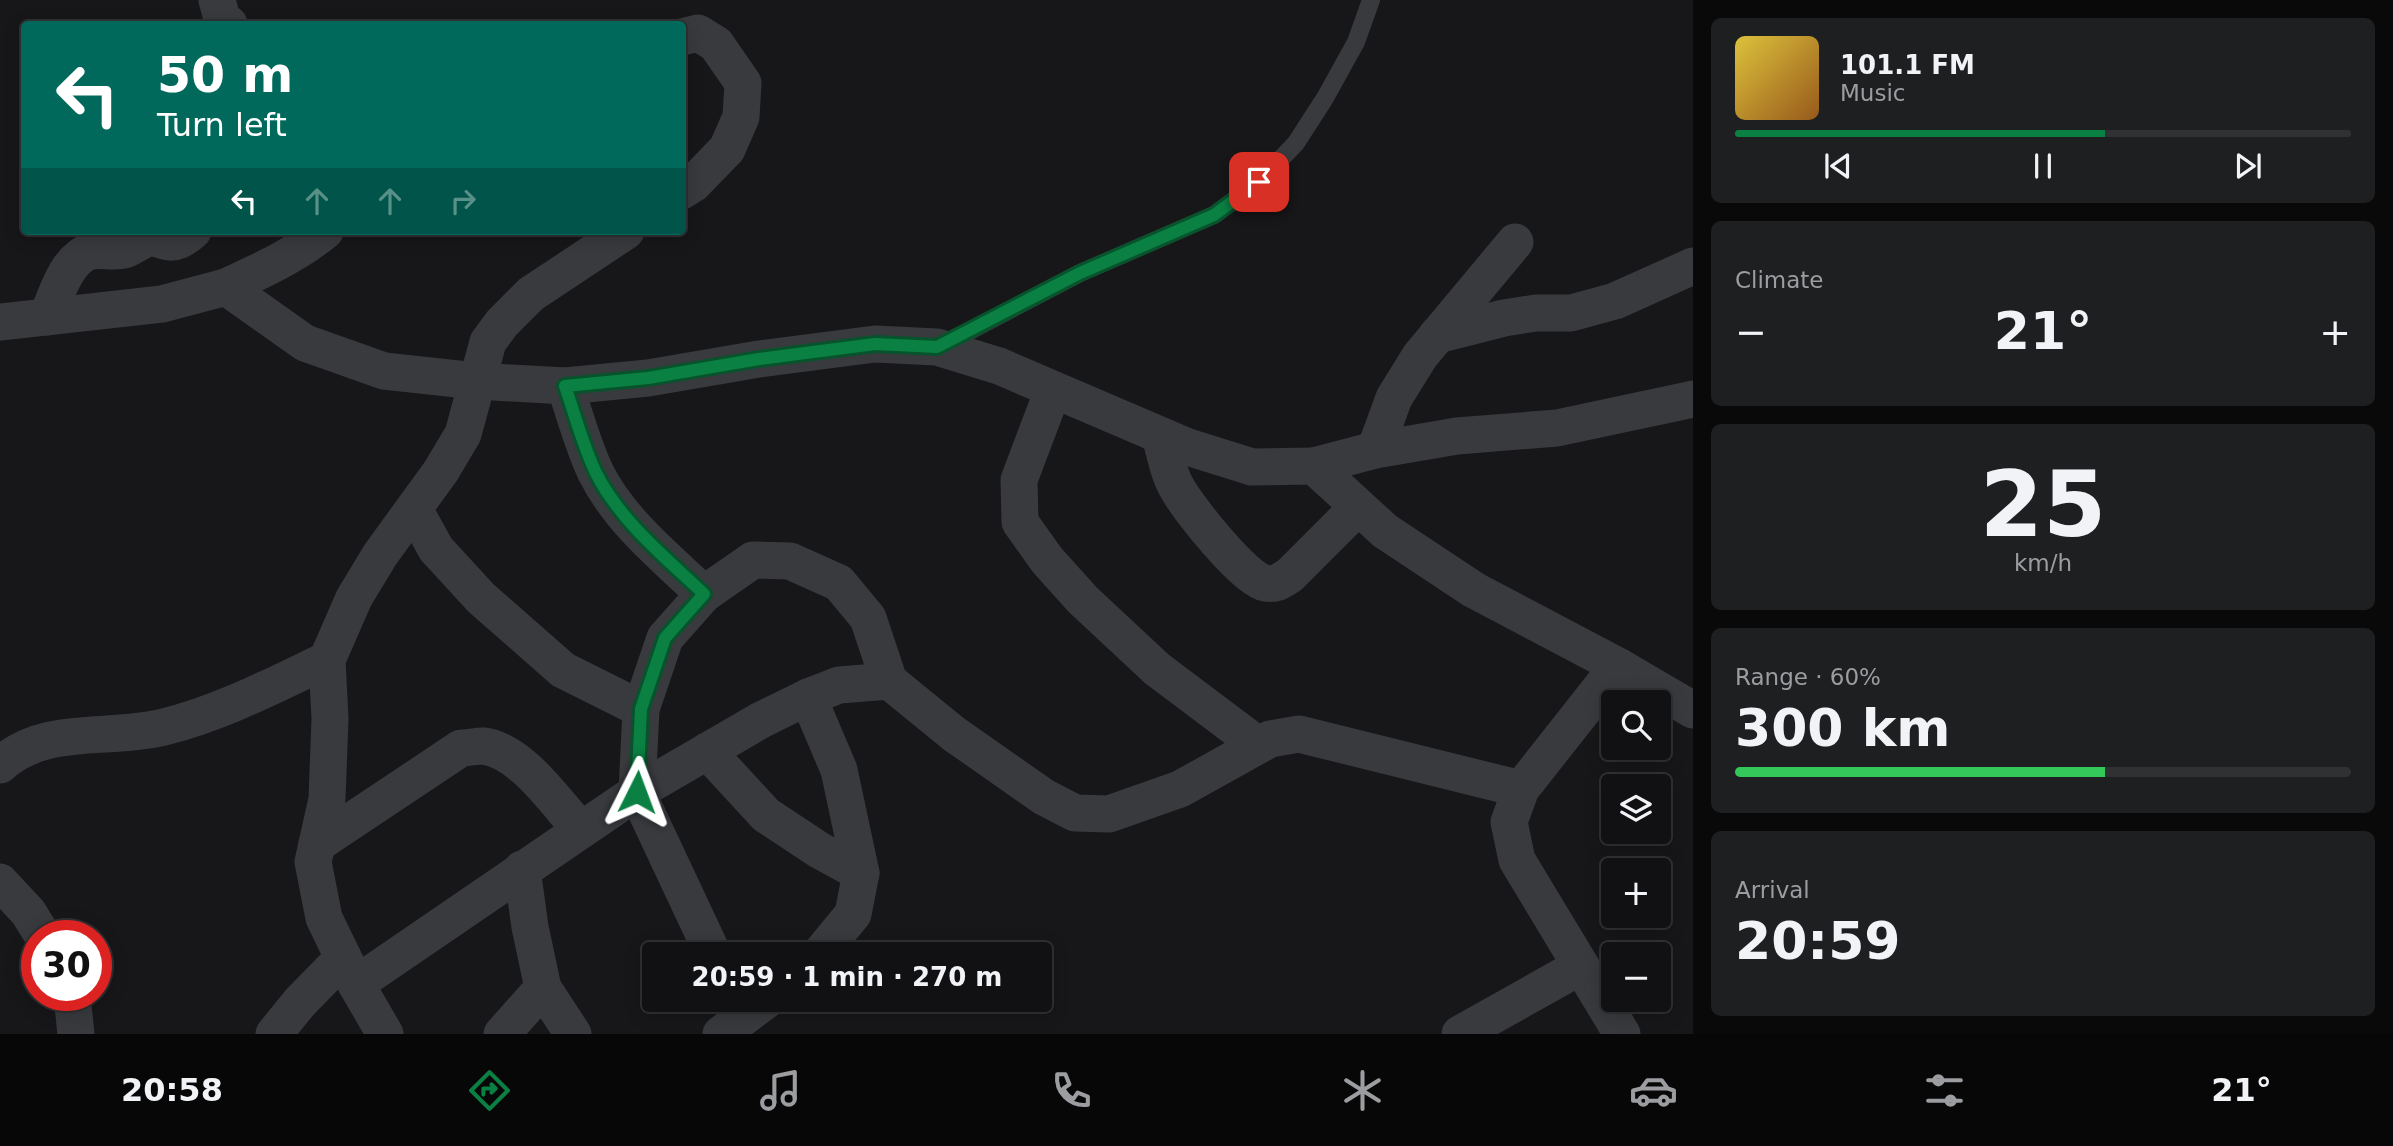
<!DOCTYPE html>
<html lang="en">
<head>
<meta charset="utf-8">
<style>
  body { margin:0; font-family:"DejaVu Sans",sans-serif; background:#1e1f21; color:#f1f3f6; height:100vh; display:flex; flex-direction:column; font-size:26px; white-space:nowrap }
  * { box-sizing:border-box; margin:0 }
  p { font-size:23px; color:#9c9da0 }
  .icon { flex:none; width:38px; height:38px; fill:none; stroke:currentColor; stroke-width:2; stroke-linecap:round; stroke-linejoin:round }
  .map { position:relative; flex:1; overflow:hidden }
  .side { display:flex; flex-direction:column; gap:18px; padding:18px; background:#09090a; width:700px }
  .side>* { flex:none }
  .banner { position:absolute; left:21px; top:21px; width:665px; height:214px; border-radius:7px; box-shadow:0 4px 18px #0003,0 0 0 2px #303133; background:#00695c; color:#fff; overflow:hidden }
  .fabs { position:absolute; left:1601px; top:690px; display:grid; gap:14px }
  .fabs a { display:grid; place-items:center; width:70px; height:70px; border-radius:7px; background:#111113; box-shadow:0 4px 18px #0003,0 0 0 2px #303133; font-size:35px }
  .speed { position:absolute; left:21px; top:920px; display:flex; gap:14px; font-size:35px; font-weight:700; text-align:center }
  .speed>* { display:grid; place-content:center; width:91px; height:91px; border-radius:50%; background:#111113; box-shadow:0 4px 18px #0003,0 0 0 2px #303133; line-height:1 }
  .speed .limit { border:10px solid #d22; background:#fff; color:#111 }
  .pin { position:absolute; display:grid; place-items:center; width:60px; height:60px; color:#fff; margin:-30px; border-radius:14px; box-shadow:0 4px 10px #0006 }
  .me { position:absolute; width:77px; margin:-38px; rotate:3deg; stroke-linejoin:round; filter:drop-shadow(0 0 5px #0008) }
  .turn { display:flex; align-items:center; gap:24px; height:147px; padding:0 21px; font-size:32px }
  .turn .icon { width:91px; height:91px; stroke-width:2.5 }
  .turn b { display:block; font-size:49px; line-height:60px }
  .lanes { display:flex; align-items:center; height:66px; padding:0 21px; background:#0003; justify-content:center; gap:35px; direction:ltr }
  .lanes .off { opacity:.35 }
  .big { font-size:52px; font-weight:700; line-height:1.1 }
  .side .widget { flex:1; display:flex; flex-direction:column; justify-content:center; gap:10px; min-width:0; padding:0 24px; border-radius:10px; background:#1e1f21 }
  .side .dial { align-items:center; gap:0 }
  .dial b { font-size:91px; line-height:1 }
  .song { display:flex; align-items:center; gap:21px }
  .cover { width:84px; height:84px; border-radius:10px; background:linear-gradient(135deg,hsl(50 70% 55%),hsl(30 70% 35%)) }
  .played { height:7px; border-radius:4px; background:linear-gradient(90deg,#0b8043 60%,#303133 60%) }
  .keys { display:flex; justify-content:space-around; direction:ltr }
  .heat { display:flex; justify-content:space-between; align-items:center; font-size:38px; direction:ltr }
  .charge { height:10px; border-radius:5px; background:linear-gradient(90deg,#34c759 60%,#303133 0) }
  .trip { position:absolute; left:642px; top:942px; width:410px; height:70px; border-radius:7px; background:#111113; box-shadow:0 4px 18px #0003,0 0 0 2px #303133; font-weight:700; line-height:70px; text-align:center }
  .dock { display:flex; height:112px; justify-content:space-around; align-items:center; background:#070708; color:#9c9da0 }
  .dock .icon { width:49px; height:49px }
  .dock .active { color:#0b8043 }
  .dock b { font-size:32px; color:#f1f3f6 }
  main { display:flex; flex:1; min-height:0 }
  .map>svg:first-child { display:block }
</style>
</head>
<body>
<main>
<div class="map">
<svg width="1693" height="1034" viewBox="0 0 1693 1034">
  <rect width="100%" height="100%" fill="#171719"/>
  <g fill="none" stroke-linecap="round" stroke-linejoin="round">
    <polyline stroke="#383a3e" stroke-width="18" points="941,346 1080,273 1214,215 1259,182 1296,143 1325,98 1356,42 1371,0"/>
    <g stroke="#383a3e" stroke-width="37">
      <polyline points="217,0 222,19 229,24"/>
      <polyline points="682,37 698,33 716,44 743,83 741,117 727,149 693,184 682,191"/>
      <path d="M226,287C260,271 296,255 325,231"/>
      <path d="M47,317C56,296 66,258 91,251C102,249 113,253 124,250C134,247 143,237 154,238C156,238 161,240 164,241C176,245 184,238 193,231"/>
      <polyline points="0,322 162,304 226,287 305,343 384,371 476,381 565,386 648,378 759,359 875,344 937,347 999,366 1188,447 1252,467 1314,466 1385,531 1474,590 1618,666 1693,710"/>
      <polyline points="1437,335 1504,318 1536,313 1571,313 1615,301 1693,266"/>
      <path d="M565,386C575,415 583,446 596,473C620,521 666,558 704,594"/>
      <polyline points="1053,390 1019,480 1020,522 1047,560 1083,600 1157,669 1258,745"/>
      <path d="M1160,436C1165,453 1168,473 1177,488C1188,508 1245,580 1265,583C1276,585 1281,581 1290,575L1358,507"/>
      <polyline points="1375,450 1394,398 1420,356 1515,242"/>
      <polyline points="1314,466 1375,450 1457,436 1557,428 1693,399"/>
      <polyline points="414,509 436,549 481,598 563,670 641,709 637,792 713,954"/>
      <polyline points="1618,666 1521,789 1509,822 1517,860 1622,1034"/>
      <polyline points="641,709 665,638 704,594 753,560 790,561 839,583 868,618 889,681 954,734 1044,797 1075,813 1109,814 1180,789 1270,739 1299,734 1521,789"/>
      <polyline points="707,751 766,815 819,850 861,873 839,770 808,697"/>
      <path d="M0,765C45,724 109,741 164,727C221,713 274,685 327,660"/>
      <path d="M317,844L461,748C468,748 476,746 483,746C521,750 557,804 581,830"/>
      <polyline points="522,869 530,927 543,988 573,1034"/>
      <polyline points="0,882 28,912 43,936"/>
      <polyline points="820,954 853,914 861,873"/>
      <polyline points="356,984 637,792 761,720 808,697 839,685 889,681"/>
      <polyline points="72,996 76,1034"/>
      <polyline points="274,1034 300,1002 343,958"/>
      <polyline points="385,1034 356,984 324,918 313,862 327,799 330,719 327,660 354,598 380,555 441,471 463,434 488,342 502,323 531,294 626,231"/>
      <polyline points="502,1034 543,988"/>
      <polyline points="721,1034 768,999"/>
      <polyline points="1460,1034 1581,966"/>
    </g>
  </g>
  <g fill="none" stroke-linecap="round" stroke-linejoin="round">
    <defs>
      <path id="route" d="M637,792L641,709L665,638L704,594C666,558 620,521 596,473C583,446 575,415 565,386L648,378L759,359L875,344L937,347L1080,273L1214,215L1259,182"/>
    </defs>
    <use href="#route" stroke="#07532c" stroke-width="18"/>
    <use href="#route" stroke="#0b8043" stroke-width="12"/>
  </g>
</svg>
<div class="fabs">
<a><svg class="icon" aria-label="search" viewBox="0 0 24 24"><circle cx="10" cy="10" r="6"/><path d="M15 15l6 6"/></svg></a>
<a><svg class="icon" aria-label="layers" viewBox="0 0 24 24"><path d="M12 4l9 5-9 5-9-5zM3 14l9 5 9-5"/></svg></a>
<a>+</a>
<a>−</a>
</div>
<div class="speed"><div class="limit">30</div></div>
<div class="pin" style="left:1259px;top:182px;background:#d93025"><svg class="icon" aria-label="arrive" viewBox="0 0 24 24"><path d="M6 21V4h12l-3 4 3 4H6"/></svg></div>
<svg class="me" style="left:637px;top:792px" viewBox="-20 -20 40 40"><path d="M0-17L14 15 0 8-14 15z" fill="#0b8043" stroke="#fff" stroke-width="4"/></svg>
<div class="trip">20:59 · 1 min · 270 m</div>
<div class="banner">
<div class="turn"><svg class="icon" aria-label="left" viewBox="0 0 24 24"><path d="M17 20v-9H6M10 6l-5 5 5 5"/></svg><div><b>50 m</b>Turn left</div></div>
<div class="lanes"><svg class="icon" aria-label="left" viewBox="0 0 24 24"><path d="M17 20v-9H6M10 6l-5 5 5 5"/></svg><svg class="icon off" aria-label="ahead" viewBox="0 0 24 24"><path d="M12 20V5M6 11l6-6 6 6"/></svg><svg class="icon off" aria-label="ahead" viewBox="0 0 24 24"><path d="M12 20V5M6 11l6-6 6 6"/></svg><svg class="icon off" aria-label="right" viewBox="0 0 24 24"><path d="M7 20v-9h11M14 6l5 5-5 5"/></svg></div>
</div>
</div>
<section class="side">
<div class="widget">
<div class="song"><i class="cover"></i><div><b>101.1 FM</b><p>Music</p></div></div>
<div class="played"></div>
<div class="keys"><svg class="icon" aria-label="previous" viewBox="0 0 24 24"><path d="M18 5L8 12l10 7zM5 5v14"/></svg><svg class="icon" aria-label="pause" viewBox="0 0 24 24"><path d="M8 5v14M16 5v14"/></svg><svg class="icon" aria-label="next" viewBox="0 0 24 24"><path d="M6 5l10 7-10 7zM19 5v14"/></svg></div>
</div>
<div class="widget"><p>Climate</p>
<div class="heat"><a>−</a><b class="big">21°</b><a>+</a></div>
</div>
<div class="widget dial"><b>25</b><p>km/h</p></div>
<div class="widget"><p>Range · 60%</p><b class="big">300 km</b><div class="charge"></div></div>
<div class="widget"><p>Arrival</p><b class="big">20:59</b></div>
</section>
</main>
<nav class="dock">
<b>20:58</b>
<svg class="icon active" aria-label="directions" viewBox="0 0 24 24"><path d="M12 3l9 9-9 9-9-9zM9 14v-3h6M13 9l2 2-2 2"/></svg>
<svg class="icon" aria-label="music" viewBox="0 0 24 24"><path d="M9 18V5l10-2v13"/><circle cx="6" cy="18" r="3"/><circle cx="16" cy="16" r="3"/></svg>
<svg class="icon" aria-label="phone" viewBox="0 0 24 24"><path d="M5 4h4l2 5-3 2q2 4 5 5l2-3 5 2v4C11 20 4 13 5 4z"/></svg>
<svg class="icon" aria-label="climate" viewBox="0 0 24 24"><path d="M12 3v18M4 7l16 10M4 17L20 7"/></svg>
<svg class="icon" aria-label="car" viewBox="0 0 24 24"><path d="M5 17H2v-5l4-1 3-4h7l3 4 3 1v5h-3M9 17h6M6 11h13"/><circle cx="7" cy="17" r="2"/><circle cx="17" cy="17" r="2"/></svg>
<svg class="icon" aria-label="filters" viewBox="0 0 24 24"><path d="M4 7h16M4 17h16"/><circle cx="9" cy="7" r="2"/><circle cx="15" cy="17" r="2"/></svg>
<b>21°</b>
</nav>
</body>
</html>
